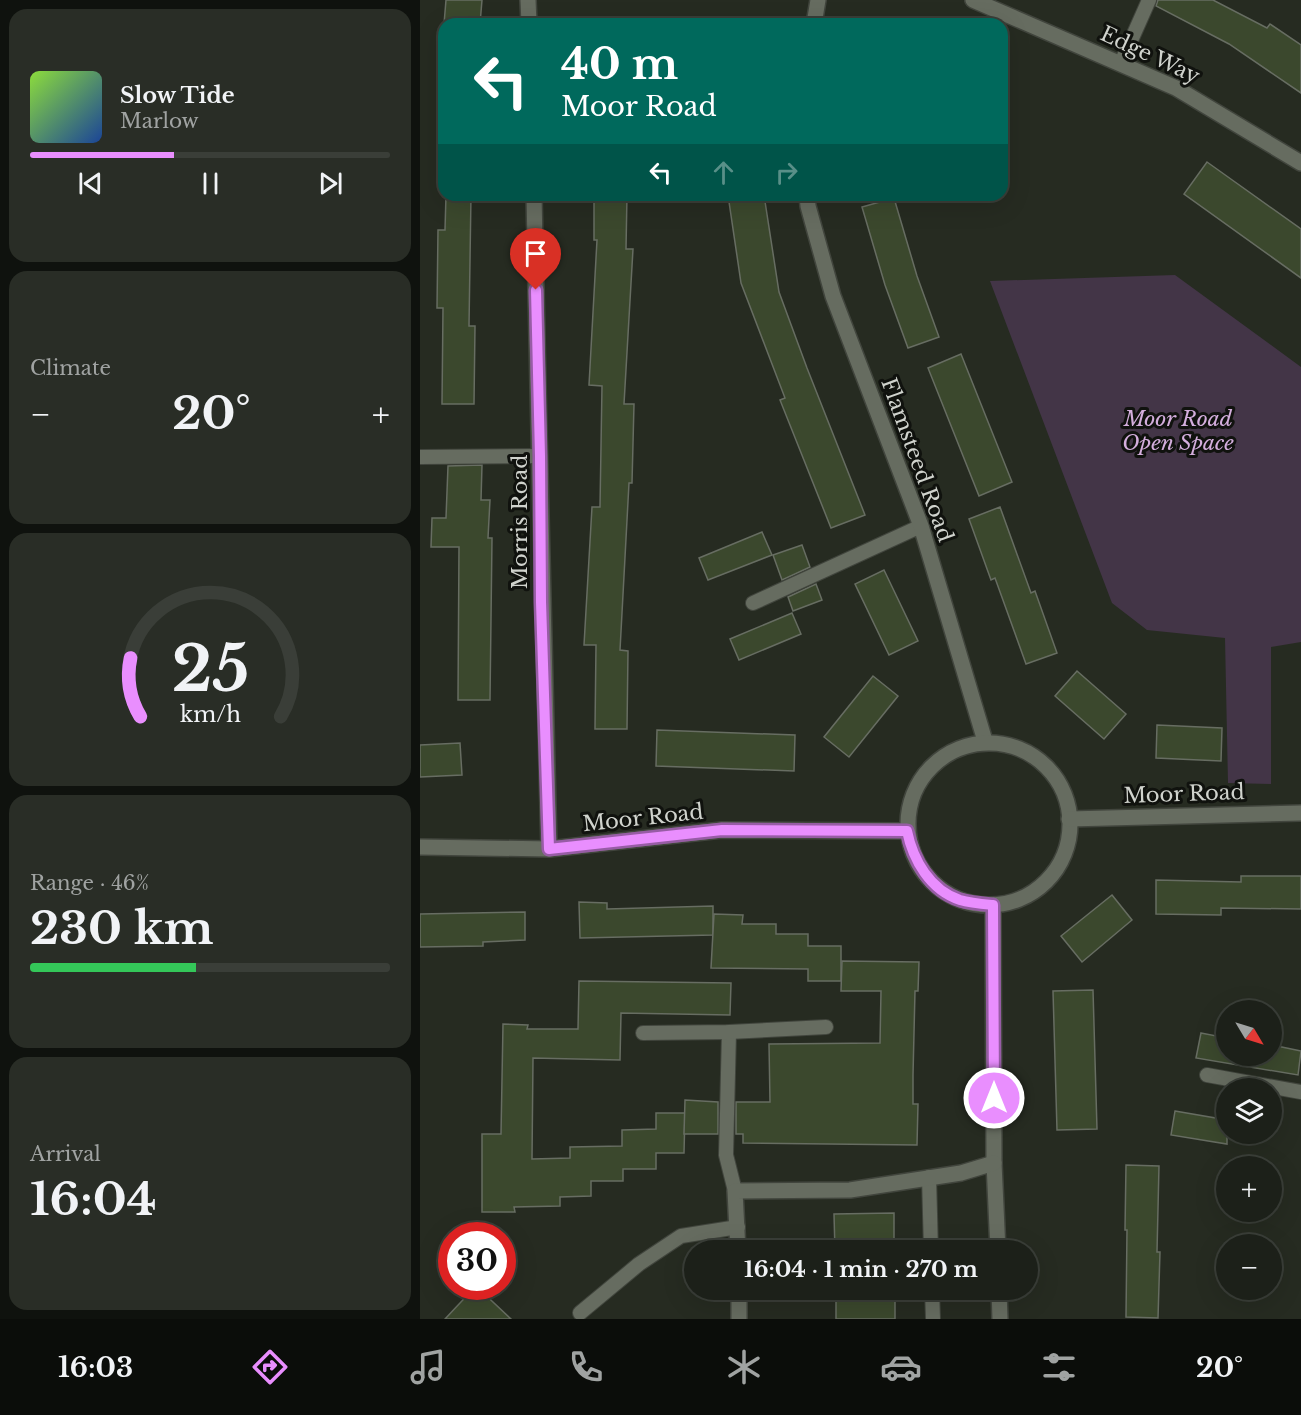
<!DOCTYPE html>
<html lang="en">
<head>
<meta charset="utf-8">
<style>
  body { margin:0; font-family:"Libre Baskerville",serif; background:#292d26; color:#f1f3f6; height:100vh; display:flex; flex-direction:column; font-size:22px; white-space:nowrap }
  * { box-sizing:border-box; margin:0 }
  p { font-size:20px; color:#a0a3a2 }
  .icon { flex:none; width:33px; height:33px; fill:none; stroke:currentColor; stroke-width:2; stroke-linecap:round; stroke-linejoin:round }
  .map { position:relative; flex:1; overflow:hidden }
  .side { display:flex; flex-direction:column; gap:9px; padding:9px; background:#0f120e; width:420px }
  .side>* { flex:none }
  .top-card { position:absolute; left:18px; top:18px; width:570px; height:183px; border-radius:18px; box-shadow:0 6px 24px #0002,0 0 0 2px #3a3e38; background:#00695c; color:#fff; overflow:hidden }
  .needle { width:39px; rotate:128deg }
  .buttons { position:absolute; left:796px; top:1000px; display:grid; gap:12px }
  .buttons a { display:grid; place-items:center; width:66px; height:66px; border-radius:50%; background:#1c2019; box-shadow:0 6px 24px #0002,0 0 0 2px #3a3e38; font-size:30px }
  .speed { position:absolute; left:18px; top:1222px; display:flex; gap:12px; font-size:30px; font-weight:700; text-align:center }
  .speed>* { display:grid; place-content:center; width:78px; height:78px; border-radius:50%; background:#1c2019; box-shadow:0 6px 24px #0002,0 0 0 2px #3a3e38; line-height:1 }
  .speed .limit { border:9px solid #d22; background:#fff; color:#111 }
  .pin { position:absolute; display:grid; place-items:center; width:51px; height:51px; color:#fff; margin:-62px -26px; border-radius:50% 50% 50% 0; rotate:-45deg; box-shadow:0 0 6px #0007 }
  .pin .icon { rotate:45deg }
  .me { position:absolute; width:66px; margin:-33px; rotate:0deg; stroke-linejoin:round; filter:drop-shadow(0 0 4px #0008) }
  .turn { display:flex; align-items:center; gap:21px; height:126px; padding:0 24px; font-size:27px }
  .turn .icon { width:78px; height:78px; stroke-width:2.5 }
  .turn b { display:block; font-size:42px; line-height:51px }
  .lanes { display:flex; align-items:center; height:57px; padding:0 24px; background:#0003; justify-content:center; gap:30px; direction:ltr }
  .lanes .off { opacity:.35 }
  .big { font-size:45px; font-weight:700; line-height:1.1 }
  .side .widget { flex:1; display:flex; flex-direction:column; justify-content:center; gap:9px; min-width:0; padding:0 21px; border-radius:18px; background:#292d26 }
  .side .dial { align-items:center; gap:0 }
  .dial svg { height:156px; overflow:visible; fill:none; stroke:#3a3e38; stroke-width:7; stroke-linecap:round; text-anchor:middle }
  .dial text { fill:#f1f3f6; stroke:none }
  .song { display:flex; align-items:center; gap:18px }
  .cover { width:72px; height:72px; border-radius:9px; background:linear-gradient(135deg,hsl(90 70% 55%),hsl(220 70% 35%)) }
  .played { height:6px; border-radius:3px; background:linear-gradient(90deg,#e98efe 40%,#3a3e38 40%) }
  .keys { display:flex; justify-content:space-around; direction:ltr }
  .heat { display:flex; justify-content:space-between; align-items:center; font-size:33px; direction:ltr }
  .charge { height:9px; border-radius:4px; background:linear-gradient(90deg,#34c759 46%,#3a3e38 0) }
  .trip { position:absolute; left:264px; top:1240px; width:354px; height:60px; border-radius:30px; background:#1c2019; box-shadow:0 6px 24px #0002,0 0 0 2px #3a3e38; font-weight:700; line-height:60px; text-align:center }
  .menu { display:flex; height:96px; justify-content:space-around; align-items:center; background:#0b0d0a; color:#a0a3a2 }
  .menu .icon { width:42px; height:42px }
  .menu .selected { color:#e98efe }
  .menu b { font-size:27px; color:#f1f3f6 }
  main { display:flex; flex:1; min-height:0 }
  .map>svg:first-child { display:block }
</style>
</head>
<body>
<main>
<section class="side">
<div class="widget">
<div class="song"><i class="cover"></i><div><b>Slow Tide</b><p>Marlow</p></div></div>
<div class="played"></div>
<div class="keys"><svg class="icon" aria-label="previous" viewBox="0 0 24 24"><path d="M18 5L8 12l10 7zM5 5v14"/></svg><svg class="icon" aria-label="pause" viewBox="0 0 24 24"><path d="M8 5v14M16 5v14"/></svg><svg class="icon" aria-label="next" viewBox="0 0 24 24"><path d="M6 5l10 7-10 7zM19 5v14"/></svg></div>
</div>
<div class="widget"><p>Climate</p>
<div class="heat"><a>−</a><b class="big">20°</b><a>+</a></div>
</div>
<div class="widget dial"><svg viewBox="0 0 100 80">
<path d="M14 69A42 42 0 1 1 86 69"/>
<path d="M14 69A42 42 0 0 1 9 39" stroke="#e98efe"/>
<text x="50" y="56" font-size="32" font-weight="700">25</text>
<text x="50" y="72" font-size="11">km/h</text>
</svg></div>
<div class="widget"><p>Range · 46%</p><b class="big">230 km</b><div class="charge"></div></div>
<div class="widget"><p>Arrival</p><b class="big">16:04</b></div>
</section>
<div class="map">
<svg width="881" height="1319" viewBox="0 0 881 1319">
  <rect width="100%" height="100%" fill="#262b21"/>
  <polygon fill="#433547" points="755,275 881,367 881,642 851,647 851,784 808,783 805,638 727,630 692,603 570,281"/>
  <g fill="#3b482d" stroke="#676d62" stroke-width="1.5">
    <polygon points="26,0 62,0 60,24 24,24"/>
    <polygon points="738,0 793,0 847,28 850,24 881,45 881,93 809,44 736,6"/>
    <polygon points="787,162 881,229 881,278 764,194"/>
    <polygon points="26,195 51,195 49,326 55,326 54,404 22,404 23,308 17,308 18,230 25,230"/>
    <polygon points="174,195 207,195 206,249 213,249 204,404 214,404 212,483 209,483 200,650 208,651 207,729 175,729 176,645 164,645 172,507 180,507 182,386 169,385 177,240 174,240"/>
    <polygon points="308,195 344,195 359,292 387,368 445,515 411,528 360,400 365,398 321,283"/>
    <polygon points="474,198 497,276 519,337 488,348 465,285 442,207"/>
    <polygon points="541,354 592,482 559,496 508,368"/>
    <polygon points="62,465 61,500 70,500 68,538 72,538 70,700 38,700 39,547 11,547 12,518 26,518 28,466"/>
    <polygon points="580,507 611,593 615,591 637,653 606,664 575,578 571,580 549,519"/>
    <polygon points="342,532 352,555 288,580 279,558"/>
    <polygon points="382,545 390,567 362,580 353,555"/>
    <polygon points="464,570 498,641 469,655 435,584"/>
    <polygon points="396,584 402,600 373,611 368,597"/>
    <polygon points="372,613 381,634 319,660 310,639"/>
    <polygon points="657,671 706,714 684,739 635,696"/>
    <polygon points="453,676 478,696 429,757 404,737"/>
    <polygon points="737,725 802,728 801,761 736,758"/>
    <polygon points="237,730 375,735 374,771 236,766"/>
    <polygon points="40,743 42,775 0,777 0,745"/>
    <polygon points="821,876 881,876 881,909 801,908 801,915 736,914 736,880 821,882"/>
    <polygon points="692,895 712,920 662,962 641,936"/>
    <polygon points="159,902 187,903 187,909 293,906 293,935 160,938"/>
    <polygon points="105,912 105,940 63,942 63,946 0,947 0,914"/>
    <polygon points="294,914 323,915 322,924 356,924 356,934 388,934 388,946 421,946 421,981 388,981 388,969 291,968"/>
    <polygon points="422,961 499,962 498,991 495,991 493,1075 493,1104 498,1104 497,1145 323,1143 323,1134 316,1134 316,1102 350,1102 349,1044 460,1043 461,991 421,991"/>
    <polygon points="159,981 311,983 310,1015 201,1013 200,1060 113,1058 112,1159 150,1158 150,1147 202,1146 202,1130 236,1129 236,1113 265,1113 264,1153 236,1153 236,1169 203,1169 203,1181 171,1181 171,1196 140,1197 140,1206 94,1207 95,1212 62,1212 62,1134 81,1134 83,1024 108,1025 107,1029 158,1029"/>
    <polygon points="673,990 677,1129 637,1130 633,991"/>
    <polygon points="781,1033 807,1038 807,1056 852,1056 852,1045 881,1051 878,1075 776,1058"/>
    <polygon points="265,1100 298,1102 298,1134 264,1134"/>
    <polygon points="755,1111 807,1120 807,1144 751,1135"/>
    <polygon points="706,1165 739,1166 737,1252 740,1252 738,1318 706,1317 707,1230 705,1230"/>
    <polygon points="474,1213 474,1251 415,1251 414,1214"/>
    <polygon points="55,1287 57,1287 91,1319 25,1319"/>
    <rect x="416" y="1290" width="59" height="29"/>
  </g>
  <g fill="none" stroke-linecap="round" stroke-linejoin="round">
    <defs>
      <g id="lane">
        <polyline points="701,63 729,0"/>
        <polyline points="0,457 120,456"/>
        <polyline points="333,603 501,526"/>
        <polyline points="309,1032 306,1155 315,1191"/>
        <polyline points="223,1033 309,1032 406,1027"/>
        <polyline points="787,1075 881,1092"/>
        <polyline points="509,1177 511,1251"/>
        <polyline points="512,1290 513,1319"/>
        <polyline points="160,1313 219,1264 261,1236 318,1227"/>
      </g>
      <g id="street">
        <polyline points="108,0 109,24"/>
        <polyline points="553,0 756,88 881,163"/>
        <polyline points="394,24 398,0"/>
        <path d="M114,195C119,413 122,631 129,849"/>
        <polyline points="387,195 388,206 413,296 501,526 565,741"/>
        <circle cx="569" cy="824" r="81"/>
        <polyline points="649,819 881,813"/>
        <polyline points="0,847 129,849 302,830 487,831"/>
        <polyline points="573,905 574,1163 578,1251"/>
        <polyline points="318,1251 315,1191 430,1190 541,1173 574,1163"/>
        <polyline points="319,1290 319,1319"/>
        <polyline points="579,1290 580,1319"/>
      </g>
    </defs>
    <use href="#lane" stroke="#41453d" stroke-width="16"/>
    <use href="#street" stroke="#41453d" stroke-width="18"/>
    <use href="#lane" stroke="#666c60" stroke-width="14"/>
    <use href="#street" stroke="#666c60" stroke-width="15"/>
  </g>
  <g fill="none" stroke-linecap="round" stroke-linejoin="round">
    <defs>
      <path id="route" d="M116,290L120,456L121,602L129,849L302,830L487,831C493,860 510,890 540,900C550,903 562,904 573,905L574,1098"/>
    </defs>
    <use href="#route" stroke="#975ca5" stroke-width="15"/>
    <use href="#route" stroke="#e98efe" stroke-width="10"/>
  </g>
  <g text-anchor="middle" dominant-baseline="central" stroke-width="6" stroke-linejoin="round" paint-order="stroke">
    <g font-size="21" fill="#d0d3cd" stroke="#10120e">
      <text transform="translate(730 55) rotate(25)">Edge Way</text>
      <text transform="translate(497 460) rotate(70)">Flamsteed Road</text>
      <text transform="translate(100 522) rotate(-90)">Morris Road</text>
      <text transform="translate(764 794) rotate(-2)">Moor Road</text>
      <text transform="translate(223 818) rotate(-6)">Moor Road</text>
    </g>
    <g font-size="21" font-style="italic" fill="#d4aedd" stroke="#10120e">
      <text x="758" y="419">Moor Road<tspan x="758" dy="24">Open Space</tspan></text>
    </g>
  </g>
</svg>
<div class="buttons">
<a><svg class="needle" viewBox="-14 -14 28 28"><path d="M0-13l5 13h-10z" fill="#e53935"/><path d="M0 13l5-13h-10z" fill="#a0a3a2"/></svg></a>
<a><svg class="icon" aria-label="layers" viewBox="0 0 24 24"><path d="M12 4l9 5-9 5-9-5zM3 14l9 5 9-5"/></svg></a>
<a>+</a>
<a>−</a>
</div>
<div class="speed"><div class="limit">30</div></div>
<div class="pin" style="left:116px;top:290px;background:#d93025"><svg class="icon" aria-label="arrive" viewBox="0 0 24 24"><path d="M6 21V4h12l-3 4 3 4H6"/></svg></div>
<svg class="me" style="left:574px;top:1098px" viewBox="-20 -20 40 40"><circle r="17" fill="#e98efe" stroke="#fff" stroke-width="3"/><path d="M0-11L8 9 0 5-8 9z" fill="#fff"/></svg>
<div class="trip">16:04 · 1 min · 270 m</div>
<div class="top-card">
<div class="turn"><svg class="icon" aria-label="left" viewBox="0 0 24 24"><path d="M17 20v-9H6M10 6l-5 5 5 5"/></svg><div><b>40 m</b>Moor Road</div></div>
<div class="lanes"><svg class="icon" aria-label="left" viewBox="0 0 24 24"><path d="M17 20v-9H6M10 6l-5 5 5 5"/></svg><svg class="icon off" aria-label="ahead" viewBox="0 0 24 24"><path d="M12 20V5M6 11l6-6 6 6"/></svg><svg class="icon off" aria-label="right" viewBox="0 0 24 24"><path d="M7 20v-9h11M14 6l5 5-5 5"/></svg></div>
</div>
</div>
</main>
<nav class="menu">
<b>16:03</b>
<svg class="icon selected" aria-label="directions" viewBox="0 0 24 24"><path d="M12 3l9 9-9 9-9-9zM9 14v-3h6M13 9l2 2-2 2"/></svg>
<svg class="icon" aria-label="music" viewBox="0 0 24 24"><path d="M9 18V5l10-2v13"/><circle cx="6" cy="18" r="3"/><circle cx="16" cy="16" r="3"/></svg>
<svg class="icon" aria-label="phone" viewBox="0 0 24 24"><path d="M5 4h4l2 5-3 2q2 4 5 5l2-3 5 2v4C11 20 4 13 5 4z"/></svg>
<svg class="icon" aria-label="climate" viewBox="0 0 24 24"><path d="M12 3v18M4 7l16 10M4 17L20 7"/></svg>
<svg class="icon" aria-label="car" viewBox="0 0 24 24"><path d="M5 17H2v-5l4-1 3-4h7l3 4 3 1v5h-3M9 17h6M6 11h13"/><circle cx="7" cy="17" r="2"/><circle cx="17" cy="17" r="2"/></svg>
<svg class="icon" aria-label="filters" viewBox="0 0 24 24"><path d="M4 7h16M4 17h16"/><circle cx="9" cy="7" r="2"/><circle cx="15" cy="17" r="2"/></svg>
<b>20°</b>
</nav>
</body>
</html>
